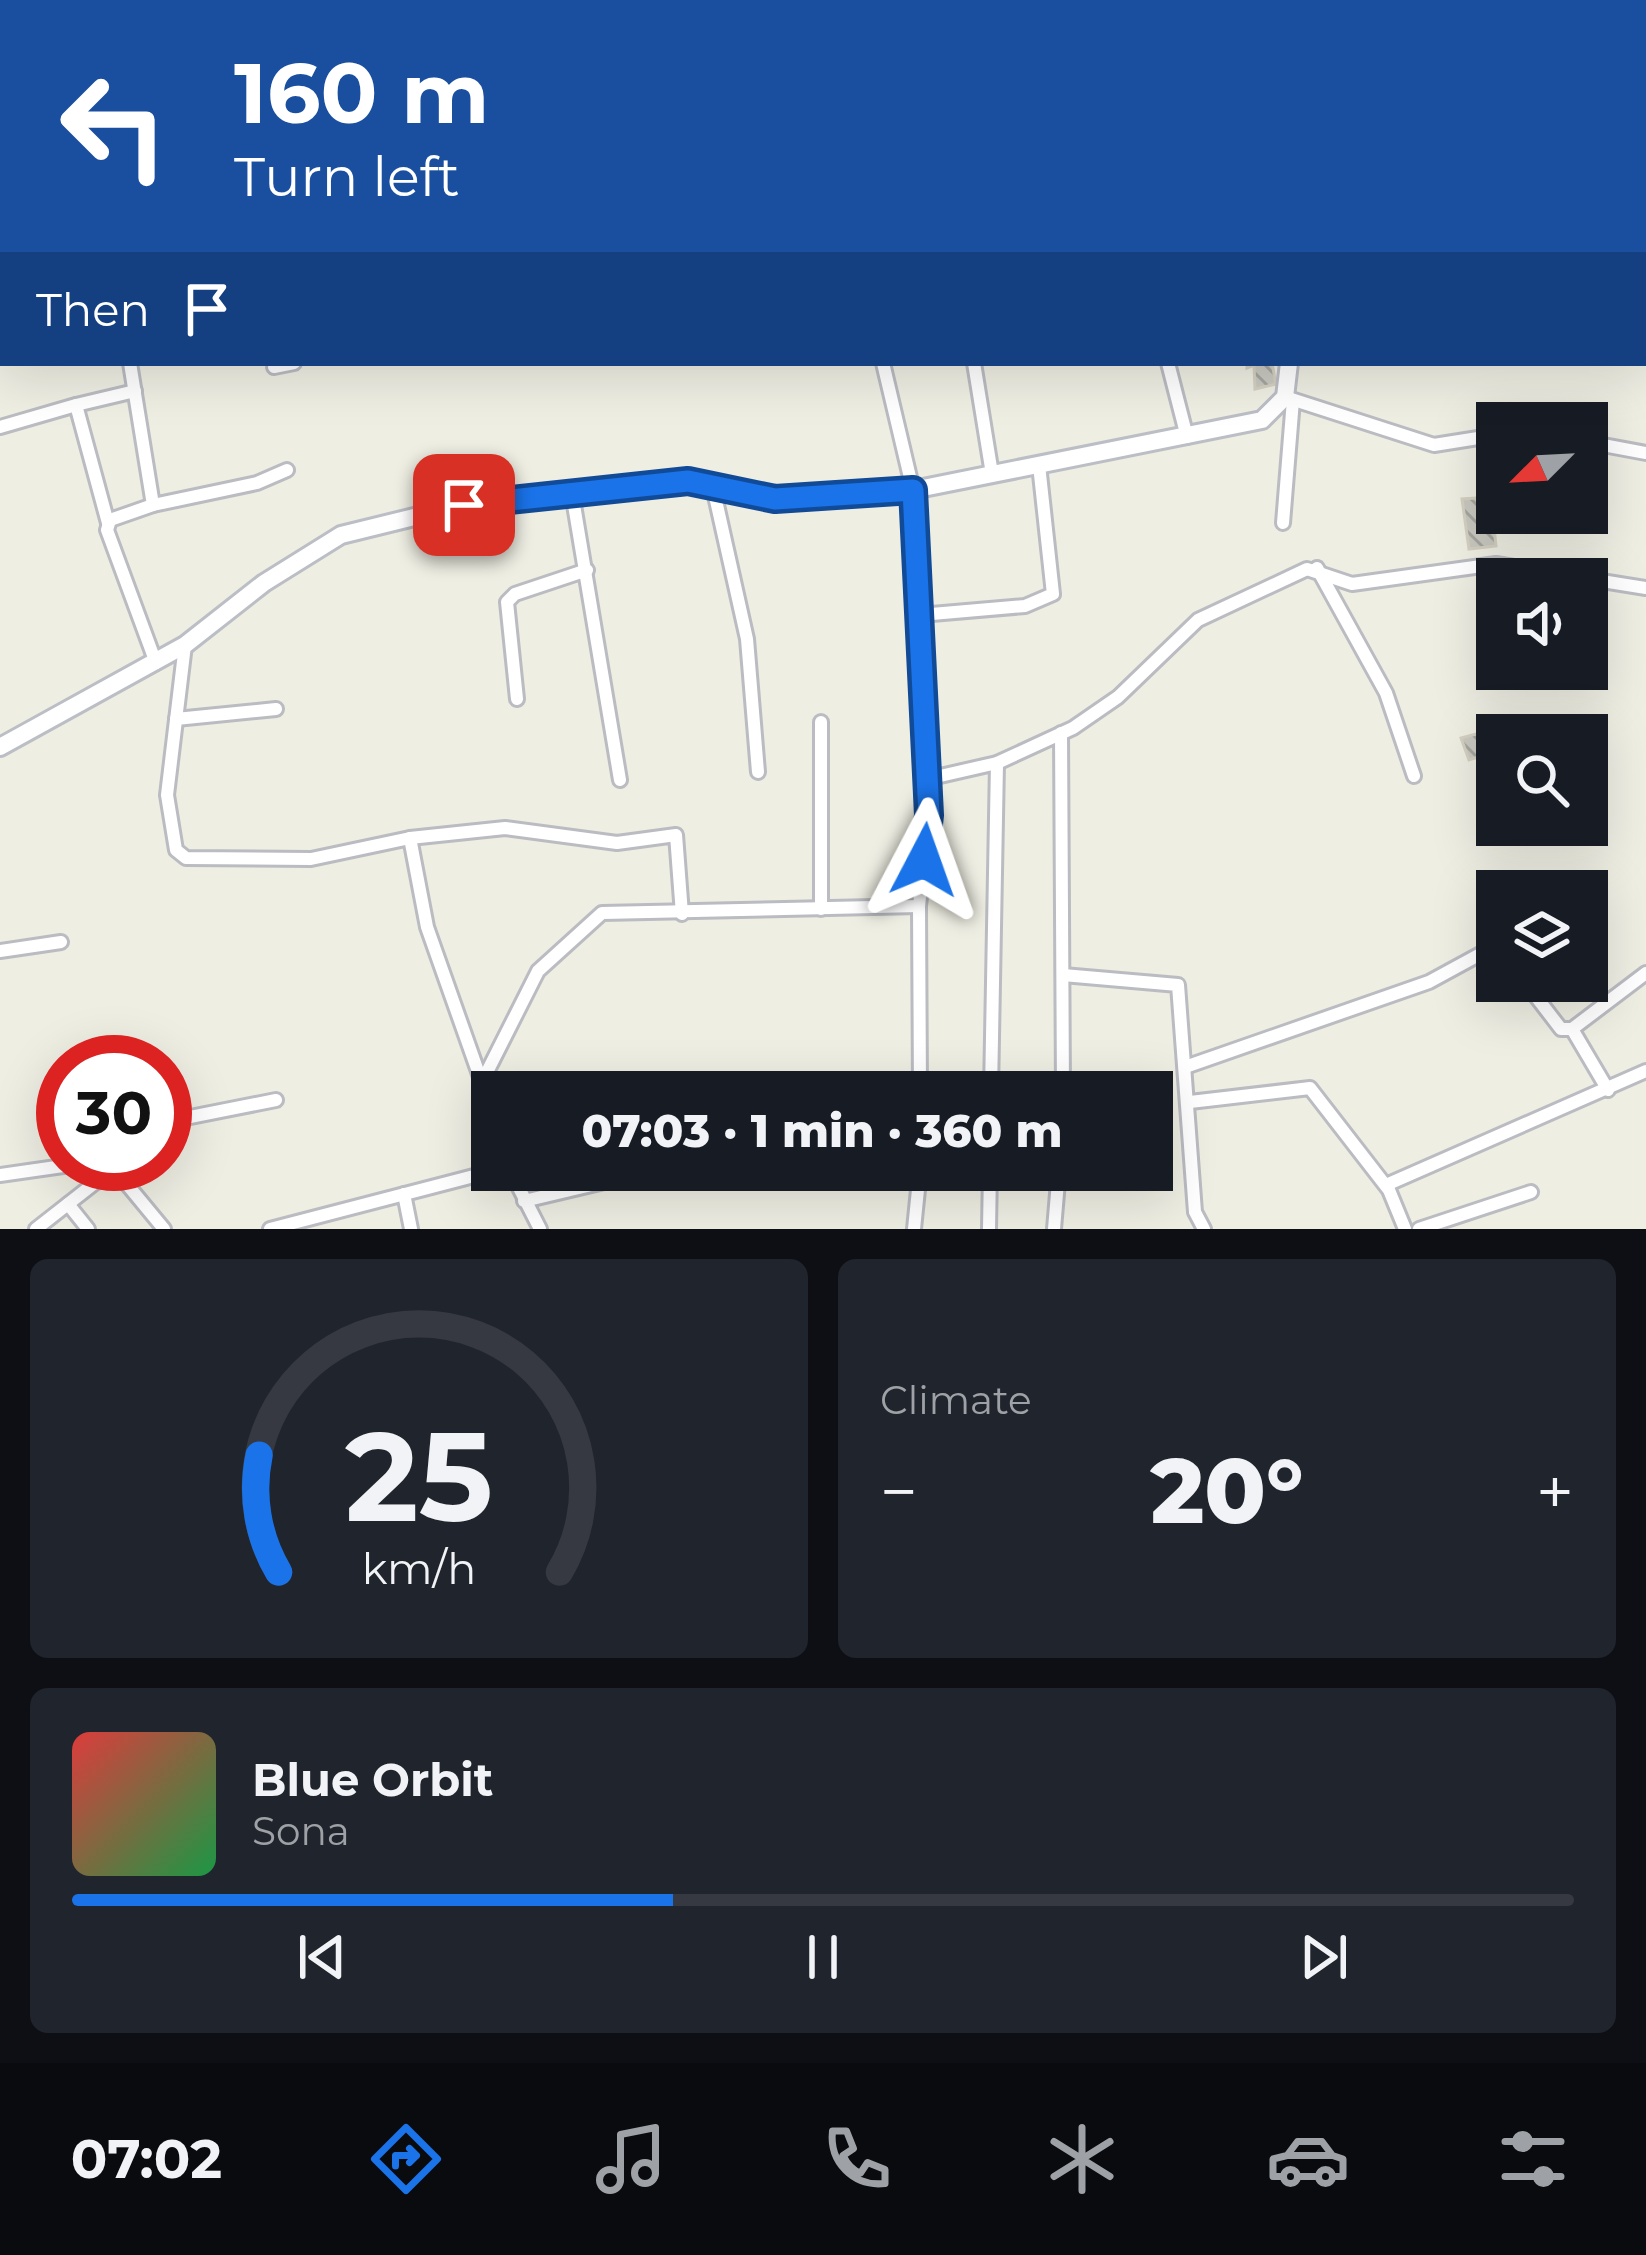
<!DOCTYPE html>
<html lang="en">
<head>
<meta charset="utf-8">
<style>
  body { margin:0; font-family:Montserrat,sans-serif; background:#20242c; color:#f1f3f6; height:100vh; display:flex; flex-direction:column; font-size:45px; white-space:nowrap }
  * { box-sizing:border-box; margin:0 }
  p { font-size:39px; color:#9ea1a6 }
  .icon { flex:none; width:66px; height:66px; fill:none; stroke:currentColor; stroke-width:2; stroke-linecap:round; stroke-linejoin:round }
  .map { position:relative; height:1229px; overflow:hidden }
  .details { display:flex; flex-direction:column; gap:30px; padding:30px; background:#0d0f14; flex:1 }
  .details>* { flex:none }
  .banner { position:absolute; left:0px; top:0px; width:1647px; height:366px; box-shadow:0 12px 48px #0002; background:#1a4fa0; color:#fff; overflow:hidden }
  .needle { width:78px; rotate:246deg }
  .tools { position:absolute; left:1476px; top:402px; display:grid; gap:24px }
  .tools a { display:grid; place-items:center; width:132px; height:132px; border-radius:0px; background:#171b24; box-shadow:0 12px 48px #0002; font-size:60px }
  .speed { position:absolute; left:36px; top:1035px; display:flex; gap:24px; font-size:60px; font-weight:700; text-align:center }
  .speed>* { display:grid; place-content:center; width:156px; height:156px; border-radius:50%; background:#171b24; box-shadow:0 12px 48px #0002; line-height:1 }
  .speed .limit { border:18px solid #d22; background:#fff; color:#111 }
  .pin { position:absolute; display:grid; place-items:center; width:102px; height:102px; color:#fff; margin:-51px; border-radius:24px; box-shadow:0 6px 18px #0006 }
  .me { position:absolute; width:132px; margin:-66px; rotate:4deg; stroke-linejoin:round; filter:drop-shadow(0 0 9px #0008) }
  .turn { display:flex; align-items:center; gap:42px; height:252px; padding:0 36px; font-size:54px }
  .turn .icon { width:156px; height:156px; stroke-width:2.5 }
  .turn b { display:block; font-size:84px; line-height:102px }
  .then { display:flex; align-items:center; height:114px; padding:0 36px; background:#0003; gap:24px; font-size:45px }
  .big { font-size:90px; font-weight:800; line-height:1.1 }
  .details .tile { flex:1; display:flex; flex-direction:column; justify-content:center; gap:18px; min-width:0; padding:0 42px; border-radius:18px; background:#20242c }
  .details .dial { align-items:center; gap:0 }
  .dial svg { height:312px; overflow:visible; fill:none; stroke:#363941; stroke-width:7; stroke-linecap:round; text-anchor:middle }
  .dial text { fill:#f1f3f6; stroke:none }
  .song { display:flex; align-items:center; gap:36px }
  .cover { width:144px; height:144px; border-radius:18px; background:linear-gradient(135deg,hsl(0 70% 55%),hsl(140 70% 35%)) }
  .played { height:12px; border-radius:6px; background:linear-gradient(90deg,#1a73e8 40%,#363941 40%) }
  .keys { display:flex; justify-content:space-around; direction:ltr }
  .heat { display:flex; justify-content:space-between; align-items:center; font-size:66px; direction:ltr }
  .details .tiles { flex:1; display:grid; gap:30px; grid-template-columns:1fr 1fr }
  .tile:last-child { grid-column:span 2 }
  .trip { position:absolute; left:471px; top:1071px; width:702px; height:120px; border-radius:0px; background:#171b24; box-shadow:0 12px 48px #0002; font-weight:800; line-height:120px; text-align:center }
  .menu { display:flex; height:192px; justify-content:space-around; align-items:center; background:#090b0e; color:#9ea1a6 }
  .menu .icon { width:84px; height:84px }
  .menu .active { color:#1a73e8 }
  .menu b { font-size:54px; color:#f1f3f6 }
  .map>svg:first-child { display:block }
</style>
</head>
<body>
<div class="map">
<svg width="1646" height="1229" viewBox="0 0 1646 1229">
  <defs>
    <pattern id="building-back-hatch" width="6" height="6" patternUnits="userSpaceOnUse" patternTransform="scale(3)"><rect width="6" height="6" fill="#c9c8c0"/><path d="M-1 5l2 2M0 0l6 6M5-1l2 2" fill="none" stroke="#a6a6a0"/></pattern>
  </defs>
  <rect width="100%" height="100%" fill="#efeee3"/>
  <g fill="url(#building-back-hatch)" stroke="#d4d0c1" stroke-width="3">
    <polygon points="1247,363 1272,363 1276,384 1255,389 1254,365 1247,368"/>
    <polygon points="1497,439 1497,479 1489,481 1483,440"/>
    <polygon points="1491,497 1496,546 1469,549 1462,499"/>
    <polygon points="1510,725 1513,735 1497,735 1497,751 1469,760 1461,738"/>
  </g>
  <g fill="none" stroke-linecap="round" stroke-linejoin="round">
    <defs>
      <polyline id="lane" points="1574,0 1580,0"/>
      <g id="street">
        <polyline points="349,0 349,3"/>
        <polyline points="685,0 686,3"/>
        <polyline points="794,0 795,3"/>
        <polyline points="1047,0 1048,3"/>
        <polyline points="1200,0 1202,3"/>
        <polyline points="104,2 191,3"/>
        <polyline points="956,3 963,3"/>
        <polyline points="1101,3 1111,0"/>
        <polyline points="0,29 3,29"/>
        <polyline points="0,65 3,65"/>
        <polyline points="0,101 3,101"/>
        <polyline points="0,177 3,177"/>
        <polyline points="3,222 3,255"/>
        <polyline points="130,363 153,505 110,520 107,530 156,663"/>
        <polyline points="883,363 913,490 922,650 929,815 919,906 920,1092"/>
        <polyline points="974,363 992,474"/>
        <polyline points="1168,363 1187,437"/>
        <polyline points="274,367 294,363"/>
        <polyline points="1285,397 1434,445 1497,435"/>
        <polyline points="76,405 135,391"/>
        <polyline points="0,427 76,405 108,523"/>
        <polyline points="1587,442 1646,453"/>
        <polyline points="713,487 747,639 758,772"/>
        <polyline points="572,493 620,780"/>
        <polyline points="153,505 257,483 287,470"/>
        <polyline points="1283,523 1293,400"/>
        <polyline points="1317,568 1386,693 1414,776"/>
        <polyline points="920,615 1025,606 1053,594 1039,465"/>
        <polyline points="185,645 167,795 176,850 186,858 311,859 410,838 505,828 617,843 676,835 682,914"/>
        <polyline points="1567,669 1569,680"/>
        <polyline points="517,699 507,602 515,594 587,570"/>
        <polyline points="176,719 276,709"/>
        <polyline points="821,722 821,909"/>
        <polyline points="1061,733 1063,1092"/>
        <polyline points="927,779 997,763 1073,728 1118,697 1198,620 1307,569 1352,584 1496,564 1646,588"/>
        <polyline points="410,838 427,927 492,1111"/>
        <polyline points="1587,892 1592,889"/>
        <polyline points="0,951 61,942"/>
        <polyline points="1063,975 1178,985 1195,1212 1204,1229"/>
        <polyline points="1524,981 1561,1029 1572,1029 1608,1090"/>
        <polyline points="1572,1029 1646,973"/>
        <polyline points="1188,1066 1429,982 1497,945"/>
        <polyline points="483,1080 538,971 602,913 919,906"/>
        <polyline points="991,1092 997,763"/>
        <polyline points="1190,1102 1310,1088 1389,1190 1405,1229"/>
        <polyline points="165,1122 276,1100"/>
        <polyline points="510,1170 540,1229"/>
        <polyline points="0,1175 77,1164"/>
        <polyline points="1386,1185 1646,1071"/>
        <polyline points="404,1194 411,1229"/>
        <polyline points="524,1201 655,1170"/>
        <polyline points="68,1204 88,1229"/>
        <polyline points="36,1229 96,1182 121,1177 164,1229"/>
        <polyline points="270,1229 497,1170"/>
        <polyline points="914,1229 920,1170"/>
        <polyline points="989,1229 990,1170"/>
        <polyline points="1054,1229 1059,1170"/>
        <polyline points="1419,1229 1531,1192"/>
      </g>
      <g id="secondary">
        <polyline points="1644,174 1646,172"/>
        <polyline points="0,747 185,645 264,583 341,535 463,505 688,481 775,499 913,490 1262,420 1285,397 1289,363"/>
      </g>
    </defs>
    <use href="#lane" stroke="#babcc2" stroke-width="12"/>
    <use href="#street" stroke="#babcc2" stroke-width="18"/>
    <use href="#secondary" stroke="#bbbec5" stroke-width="22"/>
    <use href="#lane" stroke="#fff" stroke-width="6"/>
    <use href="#street" stroke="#fff" stroke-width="12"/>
    <use href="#secondary" stroke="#fff" stroke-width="16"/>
  </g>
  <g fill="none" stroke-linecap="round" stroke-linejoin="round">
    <defs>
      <polyline id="route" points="464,505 688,481 775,499 913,490 929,815 924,860"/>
    </defs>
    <use href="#route" stroke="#114b97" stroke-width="30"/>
    <use href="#route" stroke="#1a73e8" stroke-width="21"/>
  </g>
</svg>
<div class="tools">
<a><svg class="needle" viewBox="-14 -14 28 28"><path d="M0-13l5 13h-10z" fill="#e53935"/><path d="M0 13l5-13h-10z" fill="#9ea1a6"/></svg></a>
<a><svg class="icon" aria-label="sound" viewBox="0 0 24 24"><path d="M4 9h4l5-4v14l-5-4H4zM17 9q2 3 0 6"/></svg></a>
<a><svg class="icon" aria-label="search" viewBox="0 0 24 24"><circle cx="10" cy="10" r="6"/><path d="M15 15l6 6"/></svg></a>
<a><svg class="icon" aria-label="layers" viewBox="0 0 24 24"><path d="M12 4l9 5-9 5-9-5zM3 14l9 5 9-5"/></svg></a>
</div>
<div class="speed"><div class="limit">30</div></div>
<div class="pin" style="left:464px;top:505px;background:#d93025"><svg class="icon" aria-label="arrive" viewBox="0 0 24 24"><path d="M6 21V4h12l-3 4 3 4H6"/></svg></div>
<svg class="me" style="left:924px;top:860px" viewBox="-20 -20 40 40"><path d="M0-17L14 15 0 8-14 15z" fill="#1a73e8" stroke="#fff" stroke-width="4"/></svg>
<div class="trip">07:03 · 1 min · 360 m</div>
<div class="banner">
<div class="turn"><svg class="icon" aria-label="left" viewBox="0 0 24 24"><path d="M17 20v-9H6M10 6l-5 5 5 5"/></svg><div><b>160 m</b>Turn left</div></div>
<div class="then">Then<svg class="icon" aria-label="arrive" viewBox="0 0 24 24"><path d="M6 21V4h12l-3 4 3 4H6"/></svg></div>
</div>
</div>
<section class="details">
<div class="tiles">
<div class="tile dial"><svg viewBox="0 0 100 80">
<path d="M14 69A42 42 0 1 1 86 69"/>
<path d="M14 69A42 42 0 0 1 9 39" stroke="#1a73e8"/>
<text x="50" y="56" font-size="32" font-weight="700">25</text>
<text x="50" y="72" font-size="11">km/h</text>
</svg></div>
<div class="tile"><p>Climate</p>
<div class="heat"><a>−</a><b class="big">20°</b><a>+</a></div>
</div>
<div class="tile">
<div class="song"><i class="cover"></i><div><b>Blue Orbit</b><p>Sona</p></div></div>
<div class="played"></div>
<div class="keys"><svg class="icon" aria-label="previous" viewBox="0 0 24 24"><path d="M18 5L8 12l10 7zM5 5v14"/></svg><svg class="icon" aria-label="pause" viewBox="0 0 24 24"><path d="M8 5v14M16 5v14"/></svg><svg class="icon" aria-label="next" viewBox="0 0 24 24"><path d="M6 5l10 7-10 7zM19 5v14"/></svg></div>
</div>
</div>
</section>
<nav class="menu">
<b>07:02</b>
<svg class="icon active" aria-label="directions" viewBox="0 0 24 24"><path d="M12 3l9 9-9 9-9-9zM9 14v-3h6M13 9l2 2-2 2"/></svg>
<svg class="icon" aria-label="music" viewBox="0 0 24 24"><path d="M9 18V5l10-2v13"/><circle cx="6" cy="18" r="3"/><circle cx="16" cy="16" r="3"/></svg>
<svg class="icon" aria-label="phone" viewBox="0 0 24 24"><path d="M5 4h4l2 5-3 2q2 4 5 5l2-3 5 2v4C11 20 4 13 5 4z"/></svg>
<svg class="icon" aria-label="climate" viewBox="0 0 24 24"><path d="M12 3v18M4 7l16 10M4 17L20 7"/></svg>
<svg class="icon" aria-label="car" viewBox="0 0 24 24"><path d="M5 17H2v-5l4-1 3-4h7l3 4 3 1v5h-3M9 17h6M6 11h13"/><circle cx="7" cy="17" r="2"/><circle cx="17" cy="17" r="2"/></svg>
<svg class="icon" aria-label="filters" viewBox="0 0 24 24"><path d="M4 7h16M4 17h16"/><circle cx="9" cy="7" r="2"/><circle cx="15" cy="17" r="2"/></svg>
</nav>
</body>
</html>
